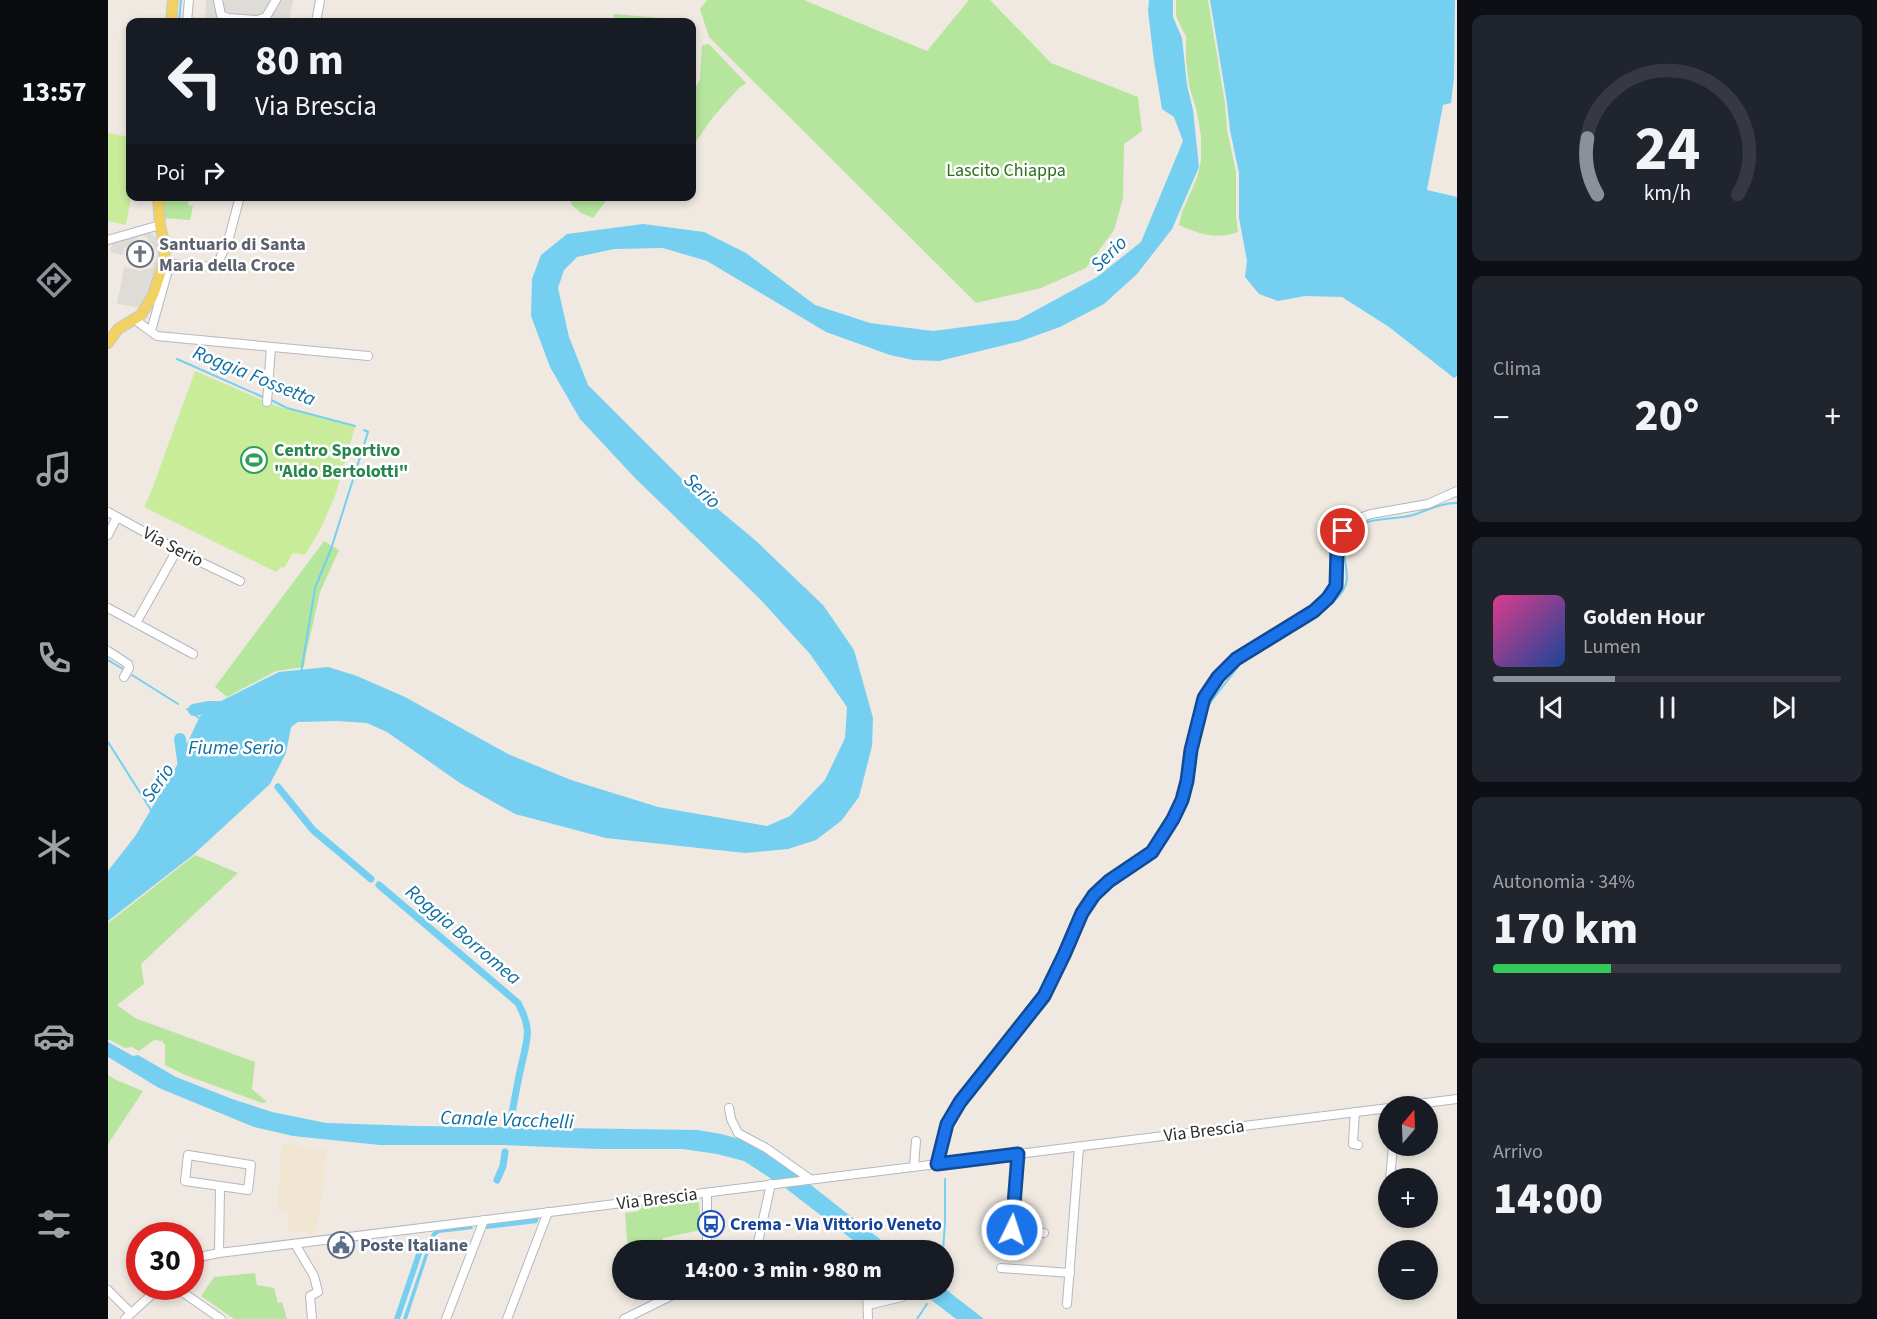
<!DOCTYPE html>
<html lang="it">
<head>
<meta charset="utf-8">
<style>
  body { margin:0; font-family:"Source Sans 3",sans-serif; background:#20242c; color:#f1f3f6; height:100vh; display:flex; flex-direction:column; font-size:22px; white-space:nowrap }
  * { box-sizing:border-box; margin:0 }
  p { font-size:20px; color:#9ea1a6 }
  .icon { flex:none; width:33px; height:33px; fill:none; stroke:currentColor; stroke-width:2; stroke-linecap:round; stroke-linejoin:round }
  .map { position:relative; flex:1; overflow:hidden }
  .details { display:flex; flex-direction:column; gap:15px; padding:15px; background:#0d0f14; width:420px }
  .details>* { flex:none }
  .top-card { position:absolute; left:18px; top:18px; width:570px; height:183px; border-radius:12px; box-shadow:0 3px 9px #0003; background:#171b24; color:#f1f3f6; overflow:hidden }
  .needle { width:39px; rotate:19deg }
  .controls { position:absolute; left:1270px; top:1096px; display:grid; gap:12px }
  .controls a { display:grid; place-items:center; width:60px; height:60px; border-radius:50%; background:#171b24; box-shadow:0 3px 9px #0003; font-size:30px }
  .speed { position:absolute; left:18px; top:1222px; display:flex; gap:12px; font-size:30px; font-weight:700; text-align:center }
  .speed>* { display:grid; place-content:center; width:78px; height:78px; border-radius:50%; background:#171b24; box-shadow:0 3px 9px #0003; line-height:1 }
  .speed .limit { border:9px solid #d22; background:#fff; color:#111 }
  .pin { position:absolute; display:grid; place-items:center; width:51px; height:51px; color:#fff; margin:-26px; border:3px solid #fff; border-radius:50%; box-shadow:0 2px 6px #0007 }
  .me { position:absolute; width:66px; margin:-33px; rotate:4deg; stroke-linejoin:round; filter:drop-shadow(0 0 4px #0008) }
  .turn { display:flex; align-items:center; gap:21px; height:126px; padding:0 30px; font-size:27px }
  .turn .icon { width:78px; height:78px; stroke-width:2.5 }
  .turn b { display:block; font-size:42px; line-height:51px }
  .then { display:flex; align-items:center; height:57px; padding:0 30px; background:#0003; gap:12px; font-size:22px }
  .big { font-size:45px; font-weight:800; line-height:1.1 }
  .details .tile { flex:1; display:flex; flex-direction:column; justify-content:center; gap:9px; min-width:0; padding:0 21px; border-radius:12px; background:#20242c }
  .details .dial { align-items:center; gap:0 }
  .dial svg { height:156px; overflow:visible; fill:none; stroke:#363941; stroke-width:7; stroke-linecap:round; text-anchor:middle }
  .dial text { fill:#f1f3f6; stroke:none }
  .song { display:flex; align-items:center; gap:18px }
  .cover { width:72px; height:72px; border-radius:9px; background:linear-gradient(135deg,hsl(330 70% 55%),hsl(220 70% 35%)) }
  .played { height:6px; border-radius:3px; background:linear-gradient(90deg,#8c9099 35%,#363941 35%) }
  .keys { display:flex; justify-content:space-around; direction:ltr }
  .heat { display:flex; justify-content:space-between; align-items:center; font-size:33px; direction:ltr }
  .charge { height:9px; border-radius:4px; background:linear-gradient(90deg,#34c759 34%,#363941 0) }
  .trip { position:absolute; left:504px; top:1240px; width:342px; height:60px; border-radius:30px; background:#171b24; box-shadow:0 3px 9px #0003; font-weight:800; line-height:60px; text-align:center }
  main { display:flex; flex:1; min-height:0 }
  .tabs { display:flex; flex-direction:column; width:108px; justify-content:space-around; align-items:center; background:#090b0e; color:#9ea1a6 }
  .tabs .icon { width:42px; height:42px }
  .tabs .active { color:#8c9099 }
  .tabs b { font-size:27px; color:#f1f3f6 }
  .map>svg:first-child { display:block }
</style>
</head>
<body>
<main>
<nav class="tabs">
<b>13:57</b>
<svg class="icon active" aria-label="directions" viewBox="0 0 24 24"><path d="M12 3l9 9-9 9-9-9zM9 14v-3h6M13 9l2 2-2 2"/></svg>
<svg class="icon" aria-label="music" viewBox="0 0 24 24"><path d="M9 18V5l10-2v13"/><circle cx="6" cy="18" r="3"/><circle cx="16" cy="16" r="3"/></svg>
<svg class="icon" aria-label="phone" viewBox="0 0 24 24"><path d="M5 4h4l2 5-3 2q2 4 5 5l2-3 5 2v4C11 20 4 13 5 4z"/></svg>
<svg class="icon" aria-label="climate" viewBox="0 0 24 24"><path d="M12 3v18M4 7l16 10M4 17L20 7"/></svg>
<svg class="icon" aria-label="car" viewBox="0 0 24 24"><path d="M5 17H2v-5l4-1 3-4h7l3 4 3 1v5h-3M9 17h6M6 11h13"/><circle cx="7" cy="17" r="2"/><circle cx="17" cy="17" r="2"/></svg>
<svg class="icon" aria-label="filters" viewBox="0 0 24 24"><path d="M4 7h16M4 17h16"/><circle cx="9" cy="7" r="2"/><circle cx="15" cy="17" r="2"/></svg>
</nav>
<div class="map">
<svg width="1349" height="1319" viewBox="0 0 1349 1319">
  <rect width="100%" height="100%" fill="#efe9e1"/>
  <polygon fill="#f0e6d1" points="174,1144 218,1150 215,1186 207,1234 200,1234 200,1230 186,1232 185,1230 181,1230 179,1210 169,1211"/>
  <g fill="#b6e59e">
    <polygon points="599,0 696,0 819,51 861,0 882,0 943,63 1030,97 1034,131 1016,144 1015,198 1006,230 978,268 933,288 868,303 601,37 592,9"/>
    <path d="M1068,0H1100L1117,104L1119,130L1128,172V216L1130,232C1108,240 1092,234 1071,225L1074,212L1089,178L1093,161V136L1089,112L1081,85L1078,59V37L1068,16Z"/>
    <polygon points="506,14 565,19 565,22 506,22"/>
    <polygon points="601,44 638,83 631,88 605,117 584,147 584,95 592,79 594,45"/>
    <polygon points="464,196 501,196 501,197 485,218 473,213 463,204"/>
    <polygon points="55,197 82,197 80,205 85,206 82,220 56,218"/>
    <polygon points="216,541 231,550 212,592 198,654 196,667 168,671 119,697 107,687"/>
    <polygon points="87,855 130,873 33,964 36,984 9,1005 27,1018 147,1062 144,1089 159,1102 154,1103 77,1075 57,1065 57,1045 54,1041 46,1040 31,1051 24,1047 17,1048 0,1039 0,923"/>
    <polygon points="0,1075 8,1080 35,1091 0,1144"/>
    <polygon points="589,1200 591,1203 593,1230 555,1238 550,1251 520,1250 517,1213 531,1211 531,1207 536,1206 536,1209 542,1209 542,1205"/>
    <polygon points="147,1273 149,1285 166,1288 170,1303 174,1302 179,1319 126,1319 93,1296 106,1277"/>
  </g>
  <g fill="#c9ec9a">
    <polygon points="0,133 22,137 23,197 18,225 0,221"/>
    <polygon points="87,371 168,406 247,427 228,493 214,526 197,555 185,553 176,568 173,567 168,572 36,507 43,492"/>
  </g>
  <g fill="#dfdcd8">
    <polygon points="98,0 185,0 181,22 84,22 85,17 97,18"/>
    <polygon points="40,232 51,239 52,261 38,302 34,308 9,304 16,267 32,271 40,269 45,266 50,254 46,246 38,237 33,236 26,240 16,249 15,255 2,252 4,243"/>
  </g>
  <g fill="#75cff0">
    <polygon points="1041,0 1065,0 1065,17 1074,38 1079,85 1085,110 1091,167 1064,229 1029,274 996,304 952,327 913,341 831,361 805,360 782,355 718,332 599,261 555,248 506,249 469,257 456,270 450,288 461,337 480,385 575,480 647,540 715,605 746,650 765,718 764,746 751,797 733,821 708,840 680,849 637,853 498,838 407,814 352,783 279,732 259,723 229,721 190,722 183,727 178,753 162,784 85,855 0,921 0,871 28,835 69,765 92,716 115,700 171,672 220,667 249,676 297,697 400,754 463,780 550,807 659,826 682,816 717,780 737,738 739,707 702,654 652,599 527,478 472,419 442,367 423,316 424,279 433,255 459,234 535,224 596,232 638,253 707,305 762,323 825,331 910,320 989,277 1033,242 1075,141 1066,117 1054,109 1046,61 1040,11"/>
    <polygon points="1102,0 1347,0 1346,78 1343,103 1335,105 1319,190 1349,197 1349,376 1346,378 1281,327 1234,297 1197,296 1170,301 1151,294 1137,277 1139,261 1131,218 1131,173 1122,130 1119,103"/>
    <polygon points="0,1042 25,1056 30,1055 68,1077 124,1099 164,1112 218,1123 309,1126 590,1130 613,1134 635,1140 650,1148 694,1178 787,1251 759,1251 676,1187 636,1161 609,1154 575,1149 492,1149 397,1145 272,1145 185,1136 146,1127 51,1088 0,1057"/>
    <polygon points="431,1218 429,1223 378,1229 379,1224"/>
    <polygon points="364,1226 365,1229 331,1233 326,1237 299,1319 295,1319 324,1233 329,1230"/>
    <polygon points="310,1248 316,1248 292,1319 286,1319"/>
    <polygon points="836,1288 876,1319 848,1319 810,1290 836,1290"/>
  </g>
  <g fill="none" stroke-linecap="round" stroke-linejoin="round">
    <g stroke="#75cff0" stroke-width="2">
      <polyline points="71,22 73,0"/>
      <polyline points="69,359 157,398"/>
      <polyline points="163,400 179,408 247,426"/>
      <path d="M1170,638C1190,626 1231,607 1238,584C1242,571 1232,553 1238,538C1248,515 1285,521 1305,515C1320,510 1333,503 1349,503"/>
      <polyline points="0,660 15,669"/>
      <polyline points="193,673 207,588 223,549 260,432 256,430"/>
      <polyline points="24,675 70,704"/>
      <polyline points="79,709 91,718"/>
      <polyline points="1096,713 1105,699 1137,658"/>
      <polyline points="0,742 43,810"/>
      <path d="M866,1092L934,1007L963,951L972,927L985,906L1001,888L1043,860C1057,848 1076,814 1082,796L1090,739"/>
      <polyline points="837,1158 837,1149 846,1120"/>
      <polyline points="835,1251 837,1223 837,1179"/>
      <polyline points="836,1256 839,1273 836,1279"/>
      <polyline points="809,1319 819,1304"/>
    </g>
    <g stroke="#75cff0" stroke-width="7">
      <polyline points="170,787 205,830 263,879"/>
      <path d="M271,885L410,1003C425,1031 419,1039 413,1067C409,1085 406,1102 403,1119"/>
      <polyline points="389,1180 395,1166 397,1152"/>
    </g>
    <g stroke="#75cff0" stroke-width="12">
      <polyline points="86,710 101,707 118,707"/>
      <polyline points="72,739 76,767"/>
    </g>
    <defs>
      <g id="minor">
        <polyline points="110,0 113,15 120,18 149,20"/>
        <polyline points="79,22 81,0"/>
        <polyline points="149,22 149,20 158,17 168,0"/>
        <polyline points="208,22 212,0"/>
        <polyline points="0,240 52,225"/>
        <polyline points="26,319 49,336 260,356"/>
        <path d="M43,331L62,263C79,266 94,270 110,263L121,238L132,196"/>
        <polyline points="159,402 163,347"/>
        <polyline points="0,512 84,558 132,581"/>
        <polyline points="0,535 9,517"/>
        <polyline points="0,608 85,654"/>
        <polyline points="28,623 69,550"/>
        <polyline points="0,651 20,664 21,668 16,677"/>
        <polyline points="1286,1107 1349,1099"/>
        <polyline points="621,1108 623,1119 630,1133 658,1148 702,1179"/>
        <polyline points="1247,1112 1245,1142 1245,1144 1250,1145"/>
        <polyline points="910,1154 904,1230 936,1233"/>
        <polygon points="80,1155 143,1165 140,1190 77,1181"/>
        <polyline points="829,1164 839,1124 853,1102 936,996 956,955 973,913 986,895 1001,881 1043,852 1065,819 1074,800 1079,781 1083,750 1096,698 1110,677 1128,659 1206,611 1219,598 1228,586 1229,548 1235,531 1246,520 1263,514 1320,504 1349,491"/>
        <polyline points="806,1166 808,1141"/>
        <polyline points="1282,1179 1285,1146"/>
        <polyline points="599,1193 599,1251"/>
        <polyline points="1280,1202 1281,1189"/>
        <polyline points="187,1244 206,1276 210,1292 202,1296 204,1319"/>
        <polyline points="648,1251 663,1184"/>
        <polyline points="111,1253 112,1187"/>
        <polyline points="82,1261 91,1257 111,1253 1281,1108"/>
        <polyline points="893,1268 962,1273"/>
        <polyline points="67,1287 113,1319"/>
        <polyline points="0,1290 23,1313"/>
        <polyline points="700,1290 733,1292 744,1290"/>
        <polyline points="759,1290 760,1319"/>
        <polyline points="959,1304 971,1147"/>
        <polyline points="760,1305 794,1297 795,1293 794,1290"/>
        <polyline points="17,1319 52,1287"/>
        <polyline points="338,1319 376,1220"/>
        <polyline points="399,1319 440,1212"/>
        <polyline points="516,1319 575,1290"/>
      </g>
      <g id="major">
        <polyline points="63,22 65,0"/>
        <polyline points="0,343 10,329 33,315 45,295 56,262 57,247 52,225 50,196"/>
      </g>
    </defs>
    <use href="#minor" stroke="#b4b7c1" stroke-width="10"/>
    <use href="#major" stroke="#c9c9c9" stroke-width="12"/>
    <use href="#minor" stroke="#fff" stroke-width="8"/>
    <use href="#major" stroke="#f2d163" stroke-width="10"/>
  </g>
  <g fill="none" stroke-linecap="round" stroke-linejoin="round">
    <defs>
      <polyline id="route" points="904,1230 910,1154 829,1164 839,1124 852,1102 936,996 956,955 974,913 986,895 1001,881 1044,852 1065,819 1074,800 1079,781 1083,750 1096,698 1110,677 1128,659 1206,611 1220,598 1228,586 1229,548 1235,531"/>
    </defs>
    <use href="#route" stroke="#114b97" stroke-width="15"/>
    <use href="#route" stroke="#1a73e8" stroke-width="10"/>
  </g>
  <defs>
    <symbol id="church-ring" viewBox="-11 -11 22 22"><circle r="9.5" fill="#fff" stroke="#6b7280" stroke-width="1.5"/><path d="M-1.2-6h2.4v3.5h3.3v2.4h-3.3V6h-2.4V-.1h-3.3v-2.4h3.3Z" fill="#6b7280"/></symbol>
    <symbol id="stadium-ring" viewBox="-11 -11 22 22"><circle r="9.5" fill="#fff" stroke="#2e9e5b" stroke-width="1.5"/><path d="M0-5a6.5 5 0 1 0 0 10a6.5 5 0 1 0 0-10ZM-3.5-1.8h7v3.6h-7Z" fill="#2e9e5b"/></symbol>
    <symbol id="bus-ring" viewBox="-11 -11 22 22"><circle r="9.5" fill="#fff" stroke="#1a4fb4" stroke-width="1.5"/><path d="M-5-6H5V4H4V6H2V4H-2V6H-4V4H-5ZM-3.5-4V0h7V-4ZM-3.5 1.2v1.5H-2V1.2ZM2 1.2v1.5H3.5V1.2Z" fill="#1a4fb4"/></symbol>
    <symbol id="civic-ring" viewBox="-11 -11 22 22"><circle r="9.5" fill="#fff" stroke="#5c6f8a" stroke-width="1.5"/><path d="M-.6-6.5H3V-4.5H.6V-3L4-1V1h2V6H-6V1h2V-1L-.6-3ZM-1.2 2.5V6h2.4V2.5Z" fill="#5c6f8a"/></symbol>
  </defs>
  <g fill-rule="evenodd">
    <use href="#church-ring" x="17" y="239" width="30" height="30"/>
    <use href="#stadium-ring" x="131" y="445" width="30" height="30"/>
    <use href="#bus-ring" x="588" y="1209" width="30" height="30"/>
    <use href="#civic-ring" x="218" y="1230" width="30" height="30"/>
  </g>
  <g text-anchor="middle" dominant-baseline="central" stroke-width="5" stroke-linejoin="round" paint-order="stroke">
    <g font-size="18" fill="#2c6e1b" stroke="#fff">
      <text x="898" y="170">Lascito Chiappa</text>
    </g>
    <g font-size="18" font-weight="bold" fill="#5b616d" stroke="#fff" text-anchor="start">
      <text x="51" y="244">Santuario di Santa<tspan x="51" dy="21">Maria della Croce</tspan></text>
    </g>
    <g font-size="18" font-weight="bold" fill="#27864d" stroke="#fff" text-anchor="start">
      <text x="166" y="450">Centro Sportivo<tspan x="166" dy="21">"Aldo Bertolotti"</tspan></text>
    </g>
    <g font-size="18" fill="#2e2e2e" stroke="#fff">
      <text transform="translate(65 547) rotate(28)">Via Serio</text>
      <text transform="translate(1096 1131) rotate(-7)">Via Brescia</text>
      <text transform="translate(549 1199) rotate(-7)">Via Brescia</text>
    </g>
    <g font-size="18" font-weight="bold" fill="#164399" stroke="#fff" text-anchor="start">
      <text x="622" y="1224">Crema - Via Vittorio Veneto</text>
    </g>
    <g font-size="18" font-weight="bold" fill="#4e5e75" stroke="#fff" text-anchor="start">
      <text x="252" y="1245">Poste Italiane</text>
    </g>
    <g font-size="20" font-style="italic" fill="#0d6fa3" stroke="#fff">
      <text transform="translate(1001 254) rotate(-44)">Serio</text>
      <text transform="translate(146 376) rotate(22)">Roggia Fossetta</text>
      <text transform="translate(594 491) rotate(43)">Serio</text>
      <text x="128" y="748">Fiume Serio</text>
      <text transform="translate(50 783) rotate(-55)">Serio</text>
      <text transform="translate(355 935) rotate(40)">Roggia Borromea</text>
      <text transform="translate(399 1120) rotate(2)">Canale Vacchelli</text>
    </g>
  </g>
</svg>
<div class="controls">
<a><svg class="needle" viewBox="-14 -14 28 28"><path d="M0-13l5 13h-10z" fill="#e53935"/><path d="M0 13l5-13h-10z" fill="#9ea1a6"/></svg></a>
<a>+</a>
<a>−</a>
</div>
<div class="speed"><div class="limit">30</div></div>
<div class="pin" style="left:1235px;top:531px;background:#d93025"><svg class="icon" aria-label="arrive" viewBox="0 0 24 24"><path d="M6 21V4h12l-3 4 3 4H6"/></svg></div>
<svg class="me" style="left:904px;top:1230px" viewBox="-20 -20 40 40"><circle r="17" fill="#1a73e8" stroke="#fff" stroke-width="3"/><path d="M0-11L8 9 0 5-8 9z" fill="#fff"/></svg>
<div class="trip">14:00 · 3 min · 980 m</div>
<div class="top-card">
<div class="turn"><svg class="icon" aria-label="left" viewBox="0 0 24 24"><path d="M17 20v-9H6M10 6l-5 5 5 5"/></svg><div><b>80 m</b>Via Brescia</div></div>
<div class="then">Poi<svg class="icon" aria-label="right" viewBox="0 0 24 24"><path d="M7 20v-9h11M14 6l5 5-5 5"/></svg></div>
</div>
</div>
<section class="details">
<div class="tile dial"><svg viewBox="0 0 100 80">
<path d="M14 69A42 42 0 1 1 86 69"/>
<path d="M14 69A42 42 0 0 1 9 40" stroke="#8c9099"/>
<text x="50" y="56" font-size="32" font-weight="700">24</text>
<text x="50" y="72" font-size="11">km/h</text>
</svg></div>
<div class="tile"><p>Clima</p>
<div class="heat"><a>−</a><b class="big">20°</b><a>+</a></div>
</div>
<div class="tile">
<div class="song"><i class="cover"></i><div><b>Golden Hour</b><p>Lumen</p></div></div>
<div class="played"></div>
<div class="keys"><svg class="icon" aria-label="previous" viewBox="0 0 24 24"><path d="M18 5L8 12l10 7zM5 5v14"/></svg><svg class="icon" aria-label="pause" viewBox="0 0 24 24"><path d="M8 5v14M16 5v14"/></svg><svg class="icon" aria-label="next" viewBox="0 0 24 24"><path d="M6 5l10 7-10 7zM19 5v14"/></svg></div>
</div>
<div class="tile"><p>Autonomia · 34%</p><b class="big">170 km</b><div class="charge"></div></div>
<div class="tile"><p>Arrivo</p><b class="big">14:00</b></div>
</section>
</main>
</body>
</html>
